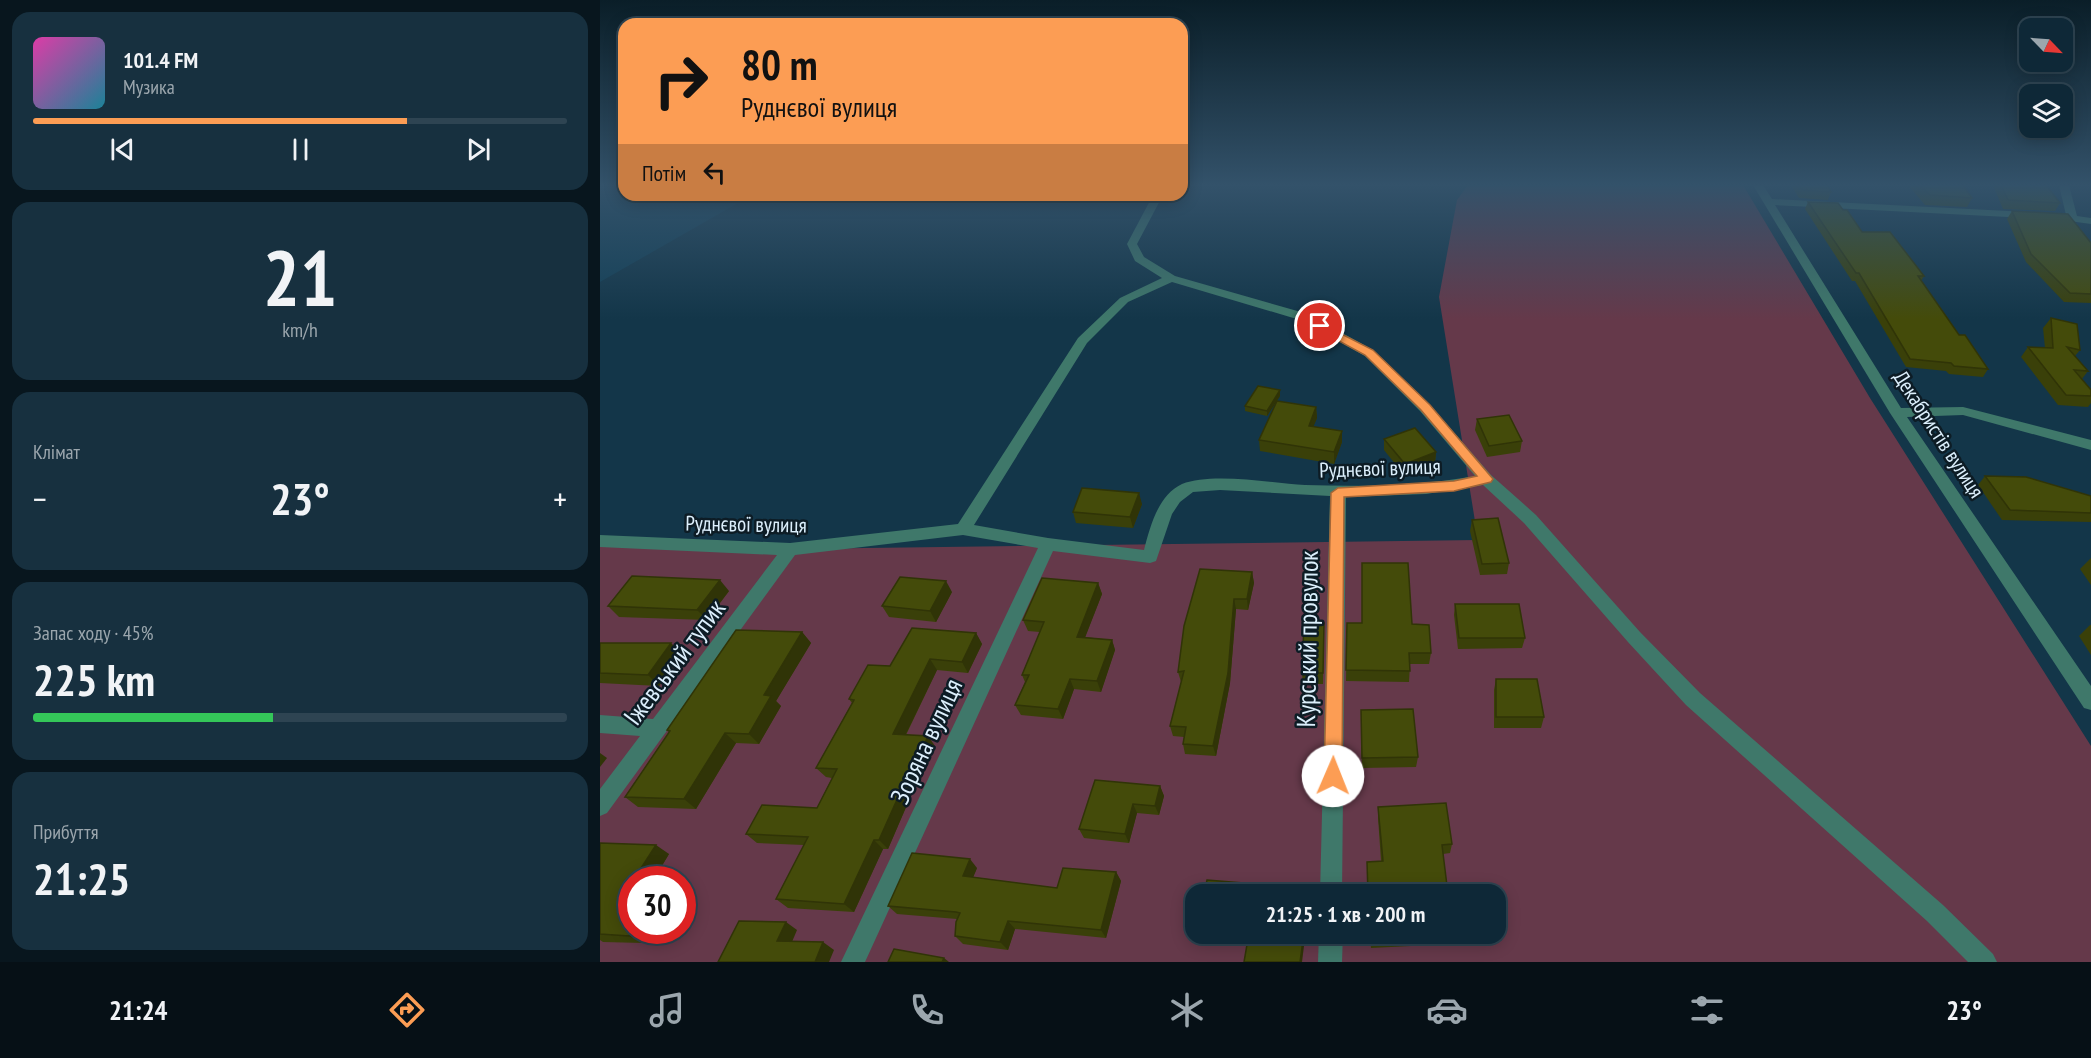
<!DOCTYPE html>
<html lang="uk">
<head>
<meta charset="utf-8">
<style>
  body { margin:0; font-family:"PT Sans Narrow",sans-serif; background:#17303f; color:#f1f3f6; height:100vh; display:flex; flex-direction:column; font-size:22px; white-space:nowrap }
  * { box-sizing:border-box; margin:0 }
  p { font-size:20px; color:#9ba6ad }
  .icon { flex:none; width:33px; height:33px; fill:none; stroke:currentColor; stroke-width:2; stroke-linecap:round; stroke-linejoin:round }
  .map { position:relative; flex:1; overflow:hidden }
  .drawer { display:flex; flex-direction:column; gap:12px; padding:12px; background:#08161e; width:600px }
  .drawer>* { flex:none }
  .banner { position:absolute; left:18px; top:18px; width:570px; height:183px; border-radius:18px; box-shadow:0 3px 15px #0003,0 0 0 2px #2e4452; background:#fc9d54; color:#111; overflow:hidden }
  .needle { width:39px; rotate:115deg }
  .buttons { position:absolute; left:1419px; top:18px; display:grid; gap:12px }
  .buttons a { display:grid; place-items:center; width:54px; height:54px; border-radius:12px; background:#0e2837; box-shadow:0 3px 15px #0003,0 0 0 2px #2e4452; font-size:30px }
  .speed { position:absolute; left:18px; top:866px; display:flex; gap:12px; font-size:30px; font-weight:700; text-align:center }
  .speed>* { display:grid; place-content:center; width:78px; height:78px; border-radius:50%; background:#0e2837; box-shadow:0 3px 15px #0003,0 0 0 2px #2e4452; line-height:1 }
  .speed .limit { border:9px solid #d22; background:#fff; color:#111 }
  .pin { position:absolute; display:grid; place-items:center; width:51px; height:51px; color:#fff; margin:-26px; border:3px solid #fff; border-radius:50%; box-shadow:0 2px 6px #0007 }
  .me { position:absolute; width:66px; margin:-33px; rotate:1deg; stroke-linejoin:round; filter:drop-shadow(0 0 4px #0008) }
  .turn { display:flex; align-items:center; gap:21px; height:126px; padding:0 24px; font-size:27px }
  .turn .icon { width:78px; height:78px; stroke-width:2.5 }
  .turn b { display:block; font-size:42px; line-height:51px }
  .then { display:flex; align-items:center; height:57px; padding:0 24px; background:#0003; gap:12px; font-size:22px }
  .big { font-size:45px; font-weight:700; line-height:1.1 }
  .drawer .widget { flex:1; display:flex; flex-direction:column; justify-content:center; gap:9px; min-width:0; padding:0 21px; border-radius:18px; background:#17303f }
  .drawer .dial { align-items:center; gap:0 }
  .dial b { font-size:78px; line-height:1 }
  .song { display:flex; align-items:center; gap:18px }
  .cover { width:72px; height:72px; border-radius:9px; background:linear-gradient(135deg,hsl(320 70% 55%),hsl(190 70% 35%)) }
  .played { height:6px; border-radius:3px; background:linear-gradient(90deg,#fc9d54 70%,#2e4452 70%) }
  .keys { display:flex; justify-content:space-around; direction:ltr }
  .heat { display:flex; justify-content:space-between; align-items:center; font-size:33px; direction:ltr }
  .charge { height:9px; border-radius:4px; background:linear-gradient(90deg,#34c759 45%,#2e4452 0) }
  .trip { position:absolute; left:585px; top:884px; width:321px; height:60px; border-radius:18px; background:#0e2837; box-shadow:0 3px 15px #0003,0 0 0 2px #2e4452; font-weight:700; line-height:60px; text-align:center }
  .menu { display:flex; height:96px; justify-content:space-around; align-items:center; background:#061016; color:#9ba6ad }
  .menu .icon { width:42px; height:42px }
  .menu .on { color:#fc9d54 }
  .menu b { font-size:27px; color:#f1f3f6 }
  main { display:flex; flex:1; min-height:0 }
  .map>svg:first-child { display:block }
</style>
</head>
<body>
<main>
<section class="drawer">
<div class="widget">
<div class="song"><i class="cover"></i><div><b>101.4 FM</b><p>Музика</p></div></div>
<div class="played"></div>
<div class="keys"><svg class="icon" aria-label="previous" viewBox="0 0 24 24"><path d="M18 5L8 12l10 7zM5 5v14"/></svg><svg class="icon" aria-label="pause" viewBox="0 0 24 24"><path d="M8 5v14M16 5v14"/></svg><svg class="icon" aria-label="next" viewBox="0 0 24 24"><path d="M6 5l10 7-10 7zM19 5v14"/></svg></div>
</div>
<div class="widget dial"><b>21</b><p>km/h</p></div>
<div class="widget"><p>Клімат</p>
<div class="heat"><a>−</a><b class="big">23°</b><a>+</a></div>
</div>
<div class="widget"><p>Запас ходу · 45%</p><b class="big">225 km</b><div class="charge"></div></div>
<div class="widget"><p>Прибуття</p><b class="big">21:25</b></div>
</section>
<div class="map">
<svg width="1491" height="962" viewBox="0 0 1491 962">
  <rect width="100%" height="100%" fill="#133649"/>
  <polygon fill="#134057" points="0,185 24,185 24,195 152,195 0,282"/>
  <path fill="#65394a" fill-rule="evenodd" d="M868,185H1143L1270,398L1491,746V962H0V546L190,549L878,540L839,297L857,200ZM32,879H82V930H32ZM596,894H896V933H596Z"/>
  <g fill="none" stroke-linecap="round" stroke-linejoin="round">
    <g fill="#3f786a" fill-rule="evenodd">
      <polygon points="1153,185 1163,185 1172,199 1428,212 1433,215 1428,218 1175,205 1301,408 1363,407 1491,440 1491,450 1363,415 1307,417 1491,686 1491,710 1484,708 1290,413"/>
      <polygon points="1459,185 1469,185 1477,216 1491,218 1491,224 1448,218 1447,216 1452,213 1466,215"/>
      <path d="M553,195H563L537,244L544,257L575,276L708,314L773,350L830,405L891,475L936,515L1040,632L1100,693L1343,905L1393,954L1397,962H1368L1327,921L1086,705L1028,642L924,523L883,485L826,494L746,497L742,894H720L730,496L620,490L593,492L580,502L572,514L556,561L550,563L453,551L265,962H241L438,548L363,535L195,555L7,813L0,816V789L40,736L0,733V715L53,719L177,555L0,547V535L190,543L358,524L478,338L520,298L562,278L535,261L527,244ZM572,282L700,320L765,356L820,411L875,476C819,486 762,487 705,485C672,483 612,472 582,484C558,495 550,527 544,550L448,538L374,525L487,343L528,302Z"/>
      <polygon points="719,933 743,933 742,962 718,962"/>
    </g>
  </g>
  <g fill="#3a4009">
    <polygon points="1191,185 1227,185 1231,192 1228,200 1199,198"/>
    <polygon points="1308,185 1363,185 1372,198 1367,207 1325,205"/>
    <polygon points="1393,185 1446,185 1460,203 1455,211 1403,209"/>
    <polygon points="1208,202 1243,210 1262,232 1324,276 1321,281 1359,335 1388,369 1383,377 1349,374 1346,371 1306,367 1255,281 1252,281 1205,209"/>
    <polygon points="1412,211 1491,243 1491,303 1464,302 1426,262 1407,219"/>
    <polygon points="1451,318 1480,350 1475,356 1488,371 1482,379 1491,390 1491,403 1488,407 1458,405 1421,357 1428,347 1445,348 1443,328"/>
    <polygon points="680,396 667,416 645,411 645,406"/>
    <polygon points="716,407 717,418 713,427 742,431 742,442 734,464 660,451 659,440"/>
    <polygon points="877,419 922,441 920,452 887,457 875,430"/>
    <polygon points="784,439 836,452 835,463 804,475 784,450"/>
    <polygon points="1385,476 1491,496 1491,522 1402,520 1378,485"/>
    <polygon points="542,504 533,528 476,523 473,512"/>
    <polygon points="872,520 909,563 907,574 880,575 870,531"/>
    <polygon points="1491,558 1491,585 1480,569"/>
    <polygon points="652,572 654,583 648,610 636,609 630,683 616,756 585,754 583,744 584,737 573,736 570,726 581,682 578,672"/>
    <polygon points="498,583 502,594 485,637 512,640 515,650 501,692 474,689 463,719 421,715 415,705 425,682 422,675 440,632 428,631 423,620"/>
    <polygon points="129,591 107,620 19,617 8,606"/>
    <polygon points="352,592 336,622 289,617 282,606"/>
    <polygon points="855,604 925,638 922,648 858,649 854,615"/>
    <polygon points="724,623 723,684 703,684 702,673"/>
    <polygon points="747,623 812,624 831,653 829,664 810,664 809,682 746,681"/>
    <polygon points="1490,625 1491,625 1491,655 1479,636"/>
    <polygon points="202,632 211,643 176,701 181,706 159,744 136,743 96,809 38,807 25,797 69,732 67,730"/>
    <polygon points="376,633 382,644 368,673 337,670 306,735 335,746 318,785 316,784 288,849 283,849 254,912 188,908 176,899 204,845 157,843 146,834 217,808 232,778 226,777 216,768 252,703 249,699 290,666"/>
    <polygon points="0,643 82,654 59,686 0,683"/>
    <polygon points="896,679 944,717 941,728 894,728 894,690"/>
    <polygon points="761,710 818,757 816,767 762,768"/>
    <polygon points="560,786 564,796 559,815 537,813 529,843 484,838 479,829"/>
    <polygon points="778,807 852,844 850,853 843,854 848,894 767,894 767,862 781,861 778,817"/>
    <polygon points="0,843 69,854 54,879 32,879 44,943 3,942 0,940"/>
    <polygon points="377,868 373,877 457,888 516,872 521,881 506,938 415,929 408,950 363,944 355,936 357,919 297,914 288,906"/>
    <polygon points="770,933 853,933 853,936 851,944 771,948"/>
  </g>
  <g fill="#303407">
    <polygon points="680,390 680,396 667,416 667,411"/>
    <polygon points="716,407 717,418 709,437 709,426"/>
    <polygon points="742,431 742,442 734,464 734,452"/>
    <polygon points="836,452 835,463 804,475 805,464"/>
    <polygon points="539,493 542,504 533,528 530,517"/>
    <polygon points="652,572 654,583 648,610 647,599"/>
    <polygon points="120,580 129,591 107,620 97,610"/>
    <polygon points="346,581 352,592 336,622 330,611"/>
    <polygon points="498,583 502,594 481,648 477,637"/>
    <polygon points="634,599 636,609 630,683 616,756 613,746"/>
    <polygon points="202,632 211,643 176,701 181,706 159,744 149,734 164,695"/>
    <polygon points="376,633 382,644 368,673 362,662"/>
    <polygon points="512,640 515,650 501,692 497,681"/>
    <polygon points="71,643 82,654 59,686 48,675"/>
    <polygon points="330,659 337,670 301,744 293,734"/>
    <polygon points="470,679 474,689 463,719 458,709"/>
    <polygon points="125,733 136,743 96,809 84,799"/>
    <polygon points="328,736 335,746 318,785 310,775"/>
    <polygon points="0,753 7,758 0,767"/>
    <polygon points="308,775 316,784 288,849 279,840"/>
    <polygon points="560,786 564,796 559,815 555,806"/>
    <polygon points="533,804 537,813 529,843 525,834"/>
    <polygon points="274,840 283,849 254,912 244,904"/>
    <polygon points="56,845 69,854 54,879 34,879"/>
    <polygon points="370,859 377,868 370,885 363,876"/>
    <polygon points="516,872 521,881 506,938 501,930"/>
    <polygon points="643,883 645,892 645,894 641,894"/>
    <polygon points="32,884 32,903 23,898"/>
    <polygon points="408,921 415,929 408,950 400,942"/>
    <polygon points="186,922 197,930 189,949 177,941"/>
    <polygon points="32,930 51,930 44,943 29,936"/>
    <polygon points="704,933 705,938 702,962 700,962"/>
    <polygon points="223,942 234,950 229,962 215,962"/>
    <polygon points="344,958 349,962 342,962"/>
  </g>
  <g fill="#444b0a" stroke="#303407" stroke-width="1.5">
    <polygon points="1199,185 1227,185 1231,192 1202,190"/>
    <polygon points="1320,185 1363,185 1372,198 1330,195"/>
    <polygon points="1401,185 1446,185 1460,203 1408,200"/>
    <polygon points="1208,202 1238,203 1243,210 1247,210 1262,232 1290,232 1324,276 1318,276 1359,335 1365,335 1388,369 1354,366 1351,363 1310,359 1259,273 1256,273"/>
    <polygon points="1412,211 1468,214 1491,243 1491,294 1470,293 1431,254"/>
    <polygon points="1451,318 1477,324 1480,350 1467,347 1488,371 1474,370 1491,390 1491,396 1466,395 1428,347 1453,348"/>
    <polygon points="658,386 680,390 667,411 645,406"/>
    <polygon points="677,401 716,407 709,426 742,431 734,452 659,440"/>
    <polygon points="909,415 922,441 889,446 877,419"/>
    <polygon points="815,428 836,452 805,464 784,439"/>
    <polygon points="1385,476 1426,477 1491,496 1491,513 1410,510"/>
    <polygon points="482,488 539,493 530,517 473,512"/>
    <polygon points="898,518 909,563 882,564 872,520"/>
    <polygon points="762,563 808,563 812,624 829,625 831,653 809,653 810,671 746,670 747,623 762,623"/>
    <polygon points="600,569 652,572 647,599 634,599 628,673 613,746 583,744 586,727 570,726 584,671 578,672 584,626"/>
    <polygon points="32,576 120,580 97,610 8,606"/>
    <polygon points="300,577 346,581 330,611 282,606"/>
    <polygon points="442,578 498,583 477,637 512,640 497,681 470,679 458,709 415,705 429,675 422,675 444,622 423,620"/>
    <polygon points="855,604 919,604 925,638 859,638"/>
    <polygon points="704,623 724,623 723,673 702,673"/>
    <polygon points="312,628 376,633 362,662 330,659 293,734 328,736 310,775 308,775 279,840 274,840 244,904 176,899 208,837 146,834 162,805 217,808 237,769 216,768 254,700 249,699 268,665 290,666"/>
    <polygon points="136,630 202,632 164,695 171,696 149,734 125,733 84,799 25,797 70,731 67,730"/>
    <polygon points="0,643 71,643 48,675 0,673"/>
    <polygon points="896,679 937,679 944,717 896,717"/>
    <polygon points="813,709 818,757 762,758 761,710"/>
    <polygon points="495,780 560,786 555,806 533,804 525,834 479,829"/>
    <polygon points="846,803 852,844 842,845 848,894 768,894 767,862 783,861 778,807"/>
    <polygon points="0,843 56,845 34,879 32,879 32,884 23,898 32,898 32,930 29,936 0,934"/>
    <polygon points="312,853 370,859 363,876 457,888 463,868 516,872 501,930 408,921 400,942 355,936 356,922 360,913 356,912 288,906"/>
    <polygon points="607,880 643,883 641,894 604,894"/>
    <polygon points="139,921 186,922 177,941 223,942 215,962 118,962"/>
    <polygon points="649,933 704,933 700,962 644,962"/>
    <polygon points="771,933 853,933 853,936 771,941"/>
    <polygon points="294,949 344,958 342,962 288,962"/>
  </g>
  <linearGradient id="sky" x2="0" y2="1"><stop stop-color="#0a1e28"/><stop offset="0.58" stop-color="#33526a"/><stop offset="1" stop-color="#33526a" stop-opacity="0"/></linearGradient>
  <rect width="1491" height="319" fill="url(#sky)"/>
  <polygon fill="#fc9d54" stroke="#a46637" stroke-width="1.5" points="720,323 773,350 830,405 893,479 891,482 854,491 744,497 742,776 740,782 733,785 727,782 724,776 731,493 738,488 854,481 877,476 821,410 765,355 717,329 715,326"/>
  <g text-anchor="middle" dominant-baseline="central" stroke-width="5" stroke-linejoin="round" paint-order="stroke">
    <g font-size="21" fill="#dceffc" stroke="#0d1c25">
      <text transform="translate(1339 434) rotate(57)">Декабристів вулиця</text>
      <text transform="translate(780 468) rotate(-2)">Руднєвої вулиця</text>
      <text transform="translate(146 524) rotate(1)">Руднєвої вулиця</text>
    </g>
    <g font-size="26" fill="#dceffc" stroke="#0d1c25">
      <text transform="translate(707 639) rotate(-89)">Курський провулок</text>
      <text transform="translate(74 662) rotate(-53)">Іжевський тупик</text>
      <text transform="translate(326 741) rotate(-65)">Зоряна вулиця</text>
    </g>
  </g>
</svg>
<div class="buttons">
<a><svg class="needle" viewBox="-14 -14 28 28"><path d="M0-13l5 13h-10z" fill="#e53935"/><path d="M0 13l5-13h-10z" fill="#9ba6ad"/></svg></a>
<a><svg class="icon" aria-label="layers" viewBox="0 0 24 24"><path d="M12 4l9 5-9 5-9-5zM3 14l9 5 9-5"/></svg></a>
</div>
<div class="speed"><div class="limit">30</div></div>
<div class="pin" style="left:720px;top:326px;background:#d93025"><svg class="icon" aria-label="arrive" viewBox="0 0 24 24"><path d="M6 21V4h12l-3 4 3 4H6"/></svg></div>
<svg class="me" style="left:733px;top:776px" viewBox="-20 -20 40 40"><circle r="19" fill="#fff"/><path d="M0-13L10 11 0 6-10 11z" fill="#fc9d54"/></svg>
<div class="trip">21:25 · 1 хв · 200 m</div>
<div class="banner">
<div class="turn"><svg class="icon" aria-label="right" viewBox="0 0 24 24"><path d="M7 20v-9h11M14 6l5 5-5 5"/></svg><div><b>80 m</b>Руднєвої вулиця</div></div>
<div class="then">Потім<svg class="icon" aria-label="left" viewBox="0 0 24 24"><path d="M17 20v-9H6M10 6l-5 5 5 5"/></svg></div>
</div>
</div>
</main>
<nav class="menu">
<b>21:24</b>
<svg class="icon on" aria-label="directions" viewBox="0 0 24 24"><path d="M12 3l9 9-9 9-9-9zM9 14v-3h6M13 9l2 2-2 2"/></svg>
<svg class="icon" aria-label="music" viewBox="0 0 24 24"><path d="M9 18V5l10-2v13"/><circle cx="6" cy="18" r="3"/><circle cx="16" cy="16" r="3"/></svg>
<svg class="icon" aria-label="phone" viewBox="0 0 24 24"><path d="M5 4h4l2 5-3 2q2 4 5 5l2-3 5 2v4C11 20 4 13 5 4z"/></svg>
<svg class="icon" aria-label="climate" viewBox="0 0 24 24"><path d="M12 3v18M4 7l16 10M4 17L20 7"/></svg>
<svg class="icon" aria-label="car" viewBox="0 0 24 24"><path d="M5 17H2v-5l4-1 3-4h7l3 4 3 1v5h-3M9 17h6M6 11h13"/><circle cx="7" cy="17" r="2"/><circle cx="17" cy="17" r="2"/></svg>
<svg class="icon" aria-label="filters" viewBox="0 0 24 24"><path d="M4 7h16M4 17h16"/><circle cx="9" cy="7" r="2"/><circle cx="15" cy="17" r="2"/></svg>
<b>23°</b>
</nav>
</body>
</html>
